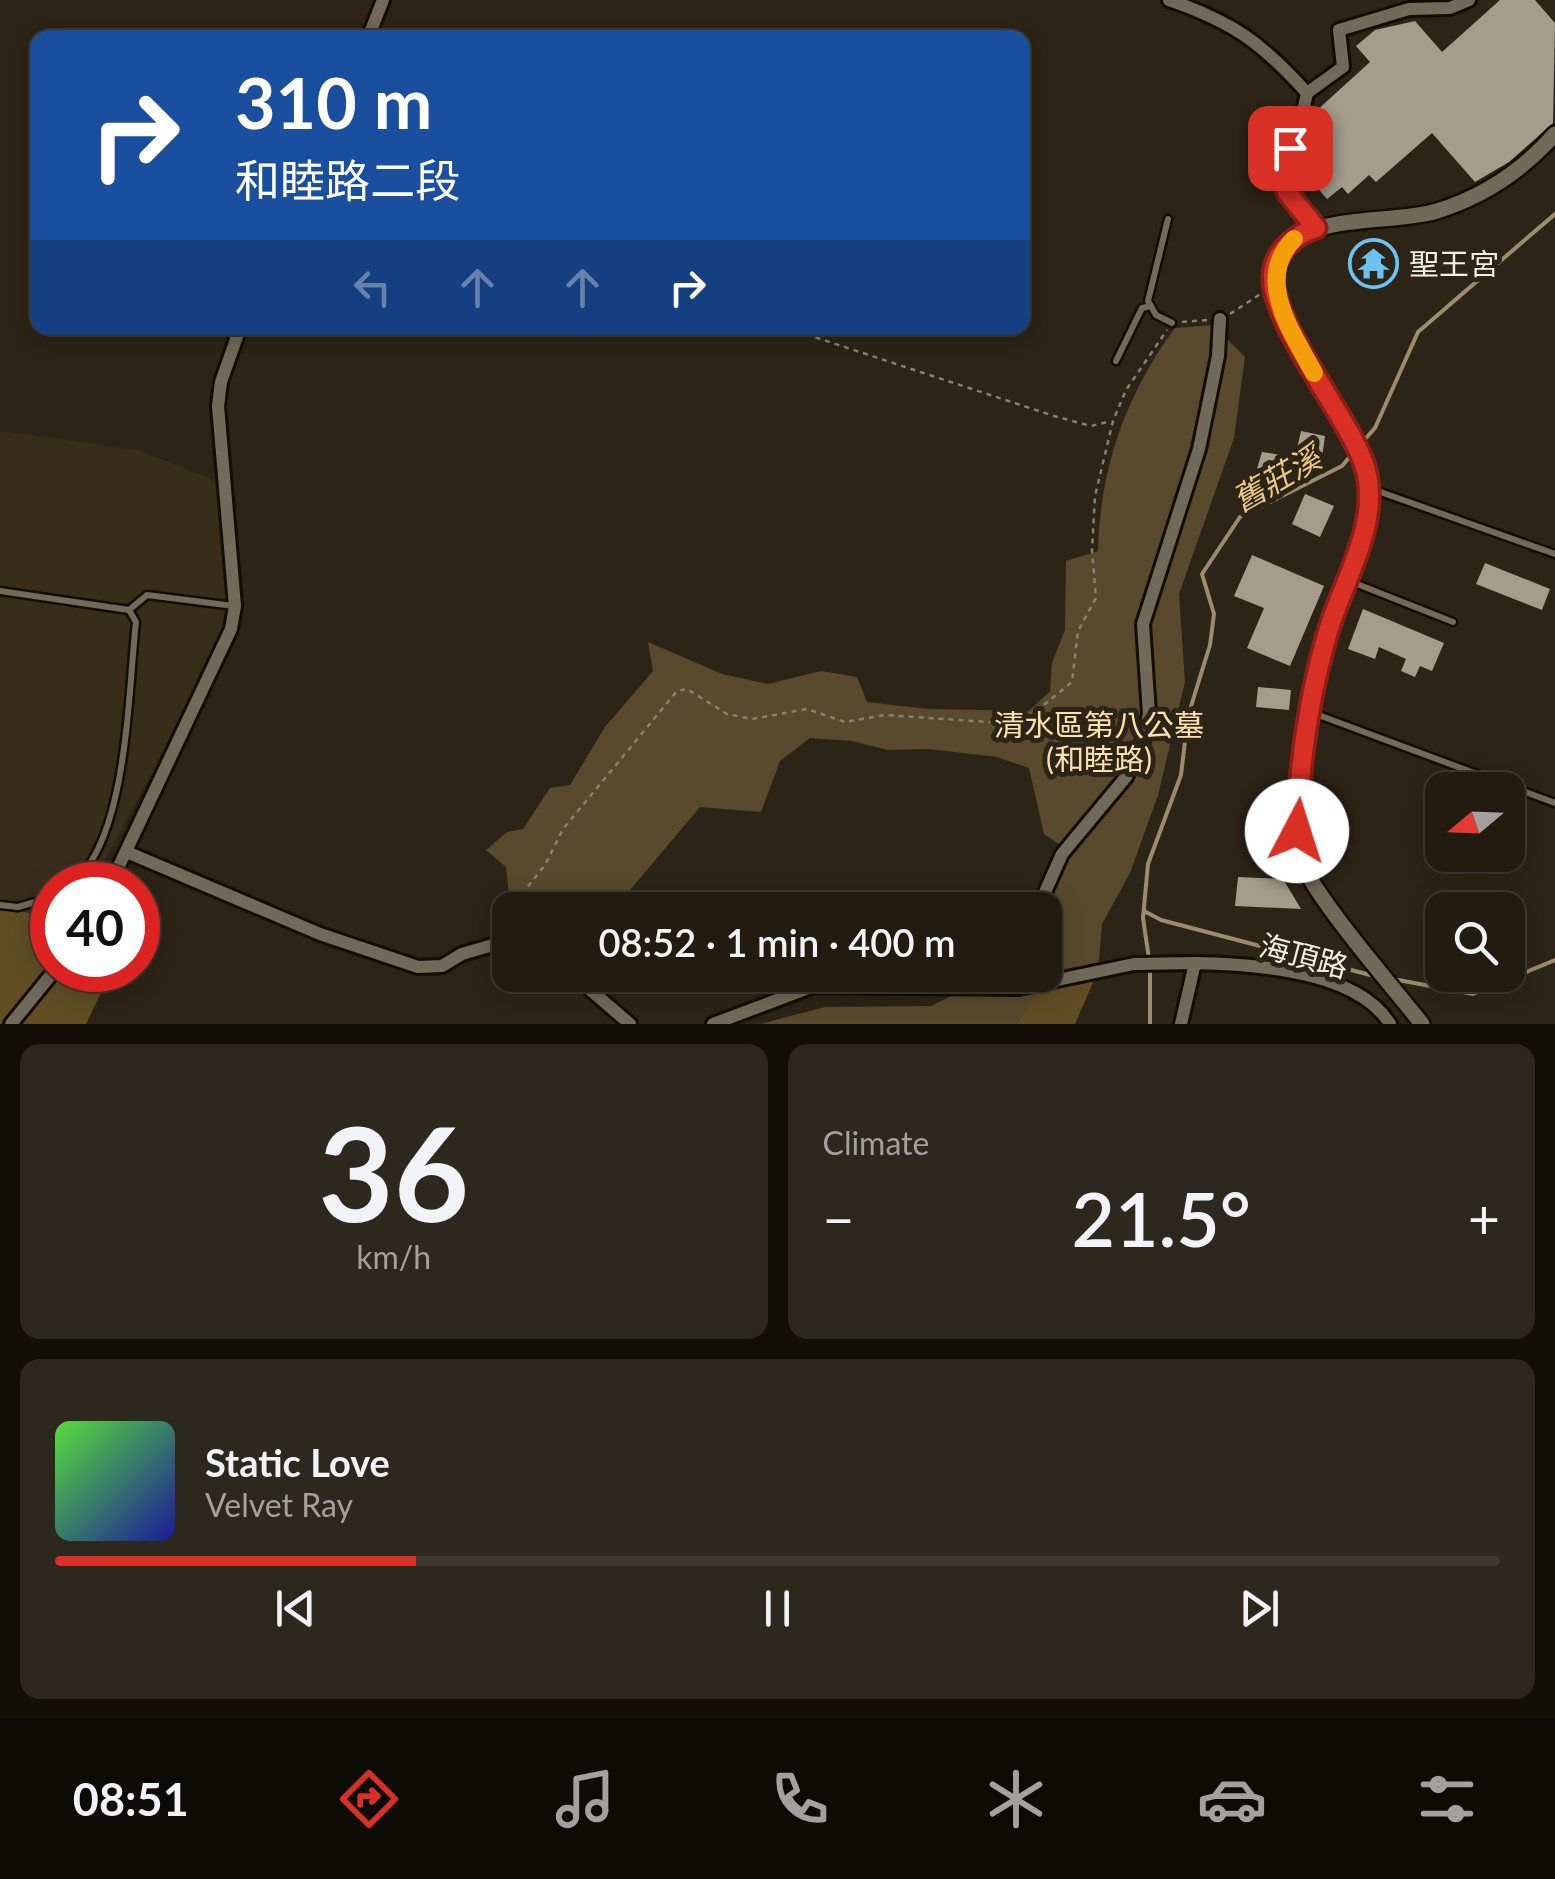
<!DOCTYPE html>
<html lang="en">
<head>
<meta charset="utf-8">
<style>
  body { margin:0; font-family:Lato,"Noto Sans TC",sans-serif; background:#2d281e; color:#f1f3f6; height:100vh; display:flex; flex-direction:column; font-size:38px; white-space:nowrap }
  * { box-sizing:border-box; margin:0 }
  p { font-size:32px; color:#a2a19f }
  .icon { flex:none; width:55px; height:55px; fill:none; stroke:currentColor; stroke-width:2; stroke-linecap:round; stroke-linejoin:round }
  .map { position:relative; height:1024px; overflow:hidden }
  .drawer { display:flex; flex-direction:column; gap:20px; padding:20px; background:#120f09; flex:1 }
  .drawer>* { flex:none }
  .top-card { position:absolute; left:30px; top:30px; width:1000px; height:305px; border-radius:20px; box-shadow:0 5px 25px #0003,0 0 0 2px #3e3930; background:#1a4fa0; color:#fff; overflow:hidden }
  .needle { width:65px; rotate:251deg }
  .controls { position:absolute; left:1425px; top:772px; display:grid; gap:20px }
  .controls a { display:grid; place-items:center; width:100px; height:100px; border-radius:20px; background:#211b10; box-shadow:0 5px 25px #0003,0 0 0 2px #3e3930; font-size:50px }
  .speed { position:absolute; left:30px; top:862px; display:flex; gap:20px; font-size:50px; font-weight:700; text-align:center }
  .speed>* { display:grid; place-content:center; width:130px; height:130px; border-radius:50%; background:#211b10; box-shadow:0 5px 25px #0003,0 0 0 2px #3e3930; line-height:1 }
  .speed .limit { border:15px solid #d22; background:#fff; color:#111 }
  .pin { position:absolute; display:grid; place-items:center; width:85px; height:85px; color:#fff; margin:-42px; border-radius:20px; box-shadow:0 5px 15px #0006 }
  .me { position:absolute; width:110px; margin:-55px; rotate:5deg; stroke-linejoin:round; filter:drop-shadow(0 0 8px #0008) }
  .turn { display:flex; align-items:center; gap:35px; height:210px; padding:0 40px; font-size:45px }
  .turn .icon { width:130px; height:130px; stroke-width:2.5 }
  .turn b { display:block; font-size:70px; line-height:85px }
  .lanes { display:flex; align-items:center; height:95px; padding:0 40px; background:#0003; justify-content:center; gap:50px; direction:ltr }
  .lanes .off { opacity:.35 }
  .big { font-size:75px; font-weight:600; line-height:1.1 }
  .drawer .card { flex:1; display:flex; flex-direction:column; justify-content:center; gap:15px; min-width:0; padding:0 35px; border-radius:20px; background:#2d281e }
  .drawer .dial { align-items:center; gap:0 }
  .dial b { font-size:130px; line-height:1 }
  .song { display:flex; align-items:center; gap:30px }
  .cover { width:120px; height:120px; border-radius:15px; background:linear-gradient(135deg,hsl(110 70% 55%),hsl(240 70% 35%)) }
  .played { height:10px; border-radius:5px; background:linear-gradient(90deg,#d93025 25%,#3e3930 25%) }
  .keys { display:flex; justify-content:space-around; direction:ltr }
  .heat { display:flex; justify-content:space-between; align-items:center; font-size:55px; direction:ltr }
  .drawer .tiles { flex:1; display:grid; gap:20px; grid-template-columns:1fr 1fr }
  .card:last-child { grid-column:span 2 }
  .trip { position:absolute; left:492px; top:892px; width:570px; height:100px; border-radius:20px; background:#211b10; box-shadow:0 5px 25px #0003,0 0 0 2px #3e3930; font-weight:600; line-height:100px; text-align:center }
  .tabs { display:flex; height:160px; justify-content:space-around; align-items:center; background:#0d0b06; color:#a2a19f }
  .tabs .icon { width:70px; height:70px }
  .tabs .active { color:#d93025 }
  .tabs b { font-size:45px; color:#f1f3f6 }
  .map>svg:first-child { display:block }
</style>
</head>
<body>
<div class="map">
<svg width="1555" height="1024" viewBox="0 0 1555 1024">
  <rect width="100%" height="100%" fill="#2c2416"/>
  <polygon fill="#382d19" points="0,431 138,450 215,480 234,619 97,876 88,885 52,885 52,910 39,914 0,909"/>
  <path fill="#594a2d" d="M1213,325L1245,357L1234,438L1179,594L1185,682L1158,795L1130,873L1102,924L1098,971L1040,989L1017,1024H760L825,1007L931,1006L994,975H1045V917L1067,859L1059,844L1044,834L1029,768L997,757L929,749L888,750L852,741L810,738L780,761L761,812L700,807L630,890L633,910H594L589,905L585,910H516L509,895L506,867L486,850L507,832L523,829L550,788L570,785L605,727L653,671L648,642L722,674L768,684L821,671L857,677L867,702L927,709L1029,711L1050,691L1052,663L1065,630L1066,561L1098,551C1100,468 1126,394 1175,328Z"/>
  <g fill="#614e25">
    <polygon points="0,909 39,914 52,910 52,970 112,970 86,1024 0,1024"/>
    <polygon points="1098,971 1075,1024 1017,1024 1040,988"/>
  </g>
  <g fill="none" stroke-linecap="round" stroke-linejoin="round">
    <g stroke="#9c8c6d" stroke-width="4">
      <polyline points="1359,446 1375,428 1418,332 1555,214"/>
      <polyline points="1144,911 1161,920 1374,976"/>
      <polyline points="1149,959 1143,918 1148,864 1181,775 1188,716 1210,645 1214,614 1202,574 1240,517 1342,466 1353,453"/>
      <polyline points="1150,968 1150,1024"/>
      <polyline points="1393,979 1473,994 1555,960"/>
    </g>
  </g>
  <g fill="#a59c8b">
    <polygon points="1500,0 1535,0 1555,23 1553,123 1509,162 1475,182 1432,133 1376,182 1369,175 1348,194 1342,187 1327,199 1307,176 1321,163 1304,142 1324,123 1315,112 1370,62 1356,46 1375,30 1415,21 1442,52"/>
    <polygon points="1301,431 1325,436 1320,472 1287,465 1280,490 1253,482 1262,452 1295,457"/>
    <polygon points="1305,494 1334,506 1320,537 1292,524"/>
    <polygon points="1252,555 1324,586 1290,666 1247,648 1264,608 1234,596"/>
    <polygon points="1485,563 1550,589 1542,610 1476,584"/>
    <polygon points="1363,609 1444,643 1432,671 1420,666 1415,677 1401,671 1406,659 1379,647 1375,659 1348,649"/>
    <polygon points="1258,687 1291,690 1289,710 1256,707"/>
    <polygon points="1238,877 1283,879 1301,909 1235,906"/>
  </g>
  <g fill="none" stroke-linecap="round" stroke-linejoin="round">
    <defs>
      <g id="service">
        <polyline points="1168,219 1148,301 1156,315 1172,323"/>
        <polyline points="1116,361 1142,308 1151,306"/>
        <polyline points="1372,489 1555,554"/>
        <polyline points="1347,580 1453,622"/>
        <polyline points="0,591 129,610"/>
        <polyline points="1313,713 1555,803"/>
        <path d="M70,885C128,844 128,690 136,622L129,610L147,595L234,606"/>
        <polyline points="0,905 18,907 52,897"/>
      </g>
      <g id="minor">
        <path d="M1169,0C1233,22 1262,43 1307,93"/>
        <polyline points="368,38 383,0"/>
        <polyline points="1307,93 1343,67 1339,30 1409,9 1450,8 1469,0"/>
        <polyline points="1307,93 1299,130 1280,165 1287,191 1316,228"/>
        <polyline points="129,853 320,934 418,967 442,966 462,954 510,940"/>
        <polyline points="110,885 231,629 235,606 218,406 221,382 240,328"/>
        <polyline points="1037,910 1062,854 1126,777 1143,740 1149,714 1143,624 1199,449 1218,356 1220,319"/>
        <polyline points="573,975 630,1024"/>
        <polyline points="11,1024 55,970"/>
        <polyline points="713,1024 814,986 1019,988 1134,964 1195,963"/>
        <path d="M1181,1024L1195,963C1252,964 1357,970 1390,1024"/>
      </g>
      <path id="tertiary" d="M1422,1024C1394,988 1309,892 1298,853C1286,806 1318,664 1334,615C1347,575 1375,529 1369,485C1362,428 1246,304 1281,253C1309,212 1391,225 1437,211C1482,197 1523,170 1555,134"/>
    </defs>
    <use href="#service" stroke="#140d02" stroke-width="11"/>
    <use href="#minor" stroke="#140d02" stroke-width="18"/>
    <use href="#tertiary" stroke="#140d02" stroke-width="20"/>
    <g stroke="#868074" stroke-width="2.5" stroke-dasharray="5 5" stroke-linecap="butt">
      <polyline points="1230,314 1265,291"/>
      <polyline points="1182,322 1208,320"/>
      <polyline points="787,328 1054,416 1091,426 1111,421"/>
      <polyline points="503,929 509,910 545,865 563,829 677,691 687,689 727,714 752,719 807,709 845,722 885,715 1003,723 1034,713 1072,682 1078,631 1096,598 1092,550 1095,496 1113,421 1126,390 1167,330"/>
    </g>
    <use href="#service" stroke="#716959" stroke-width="6"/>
    <use href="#minor" stroke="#716959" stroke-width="12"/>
    <use href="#tertiary" stroke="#716959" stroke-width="15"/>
  </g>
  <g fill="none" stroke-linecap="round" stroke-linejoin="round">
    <defs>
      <path id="route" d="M1290,148L1280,166L1287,192L1316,228C1296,234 1274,252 1273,275C1270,323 1350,418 1365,467C1382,523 1342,582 1327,635C1309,697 1299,767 1297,831"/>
    </defs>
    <use href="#route" stroke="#8d1f18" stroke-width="25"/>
    <use href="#route" stroke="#d93025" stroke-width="18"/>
    <path stroke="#f59e0b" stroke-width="18" d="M1294,239C1254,279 1292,332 1314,373"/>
  </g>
  <defs>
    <symbol id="temple-ring" viewBox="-11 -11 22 22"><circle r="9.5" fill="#2c2416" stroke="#6bc3f2" stroke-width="1.5"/><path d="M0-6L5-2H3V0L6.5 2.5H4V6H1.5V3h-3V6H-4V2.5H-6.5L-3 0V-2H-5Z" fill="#6bc3f2"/></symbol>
  </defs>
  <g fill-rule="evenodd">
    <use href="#temple-ring" x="1346" y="236" width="55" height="55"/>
  </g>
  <g text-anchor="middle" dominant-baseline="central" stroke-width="10" stroke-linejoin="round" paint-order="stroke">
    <g font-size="30" fill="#f3efe5" stroke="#2c2416" text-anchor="start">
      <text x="1409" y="263">聖王宮</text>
    </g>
    <g font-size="30" fill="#fce1ac" stroke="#2c2416">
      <text x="1099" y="724">清水區第八公墓<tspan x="1099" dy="34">(和睦路)</tspan></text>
    </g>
    <g font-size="30" fill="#f3efe5" stroke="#2c2416">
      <text transform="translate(1304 955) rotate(15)">海頂路</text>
    </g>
    <g font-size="32" font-style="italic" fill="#eac885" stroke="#2c2416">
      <text transform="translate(1276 478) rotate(-30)">舊莊溪</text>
    </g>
  </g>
</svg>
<div class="controls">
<a><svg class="needle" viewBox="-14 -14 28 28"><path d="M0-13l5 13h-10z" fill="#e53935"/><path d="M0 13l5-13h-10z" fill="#a2a19f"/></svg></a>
<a><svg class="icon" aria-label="search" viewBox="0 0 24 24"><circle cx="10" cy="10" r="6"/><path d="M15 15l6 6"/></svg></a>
</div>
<div class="speed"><div class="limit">40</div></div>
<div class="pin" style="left:1290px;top:148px;background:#d93025"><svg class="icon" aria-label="arrive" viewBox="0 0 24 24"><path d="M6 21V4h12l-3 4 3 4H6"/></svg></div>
<svg class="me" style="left:1297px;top:831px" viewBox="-20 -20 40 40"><circle r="19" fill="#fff"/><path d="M0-13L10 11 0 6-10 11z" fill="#d93025"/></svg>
<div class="trip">08:52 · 1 min · 400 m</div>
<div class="top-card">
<div class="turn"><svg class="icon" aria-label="right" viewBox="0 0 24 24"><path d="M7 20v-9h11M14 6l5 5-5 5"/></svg><div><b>310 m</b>和睦路二段</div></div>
<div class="lanes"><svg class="icon off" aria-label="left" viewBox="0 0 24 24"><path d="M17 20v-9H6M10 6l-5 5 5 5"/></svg><svg class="icon off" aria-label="ahead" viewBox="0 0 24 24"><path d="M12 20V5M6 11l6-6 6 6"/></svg><svg class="icon off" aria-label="ahead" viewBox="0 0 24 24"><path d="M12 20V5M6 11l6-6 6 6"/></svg><svg class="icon" aria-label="right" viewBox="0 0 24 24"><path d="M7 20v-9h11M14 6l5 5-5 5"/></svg></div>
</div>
</div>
<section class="drawer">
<div class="tiles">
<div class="card dial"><b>36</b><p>km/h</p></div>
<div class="card"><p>Climate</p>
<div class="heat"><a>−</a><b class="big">21.5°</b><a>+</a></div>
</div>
<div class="card">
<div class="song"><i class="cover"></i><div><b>Static Love</b><p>Velvet Ray</p></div></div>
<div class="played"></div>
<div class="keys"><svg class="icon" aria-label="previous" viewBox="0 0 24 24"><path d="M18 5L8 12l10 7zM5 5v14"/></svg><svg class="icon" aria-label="pause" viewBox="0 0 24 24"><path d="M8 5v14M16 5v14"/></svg><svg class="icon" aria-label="next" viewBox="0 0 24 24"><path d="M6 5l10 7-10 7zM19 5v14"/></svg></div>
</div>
</div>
</section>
<nav class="tabs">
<b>08:51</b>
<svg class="icon active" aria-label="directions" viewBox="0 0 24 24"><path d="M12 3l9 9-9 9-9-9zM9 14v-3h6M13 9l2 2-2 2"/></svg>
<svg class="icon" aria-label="music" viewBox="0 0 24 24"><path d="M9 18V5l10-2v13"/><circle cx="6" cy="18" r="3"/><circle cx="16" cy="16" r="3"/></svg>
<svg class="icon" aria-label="phone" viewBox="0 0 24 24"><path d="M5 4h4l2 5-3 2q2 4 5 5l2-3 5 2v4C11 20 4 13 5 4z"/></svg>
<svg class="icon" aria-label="climate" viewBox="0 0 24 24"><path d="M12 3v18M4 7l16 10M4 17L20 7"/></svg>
<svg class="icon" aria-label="car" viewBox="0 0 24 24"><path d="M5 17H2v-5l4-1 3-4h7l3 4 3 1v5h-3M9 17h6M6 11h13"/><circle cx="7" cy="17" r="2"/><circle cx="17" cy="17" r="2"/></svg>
<svg class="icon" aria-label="filters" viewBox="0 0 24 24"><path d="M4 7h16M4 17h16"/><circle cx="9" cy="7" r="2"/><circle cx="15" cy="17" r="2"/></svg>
</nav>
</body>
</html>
